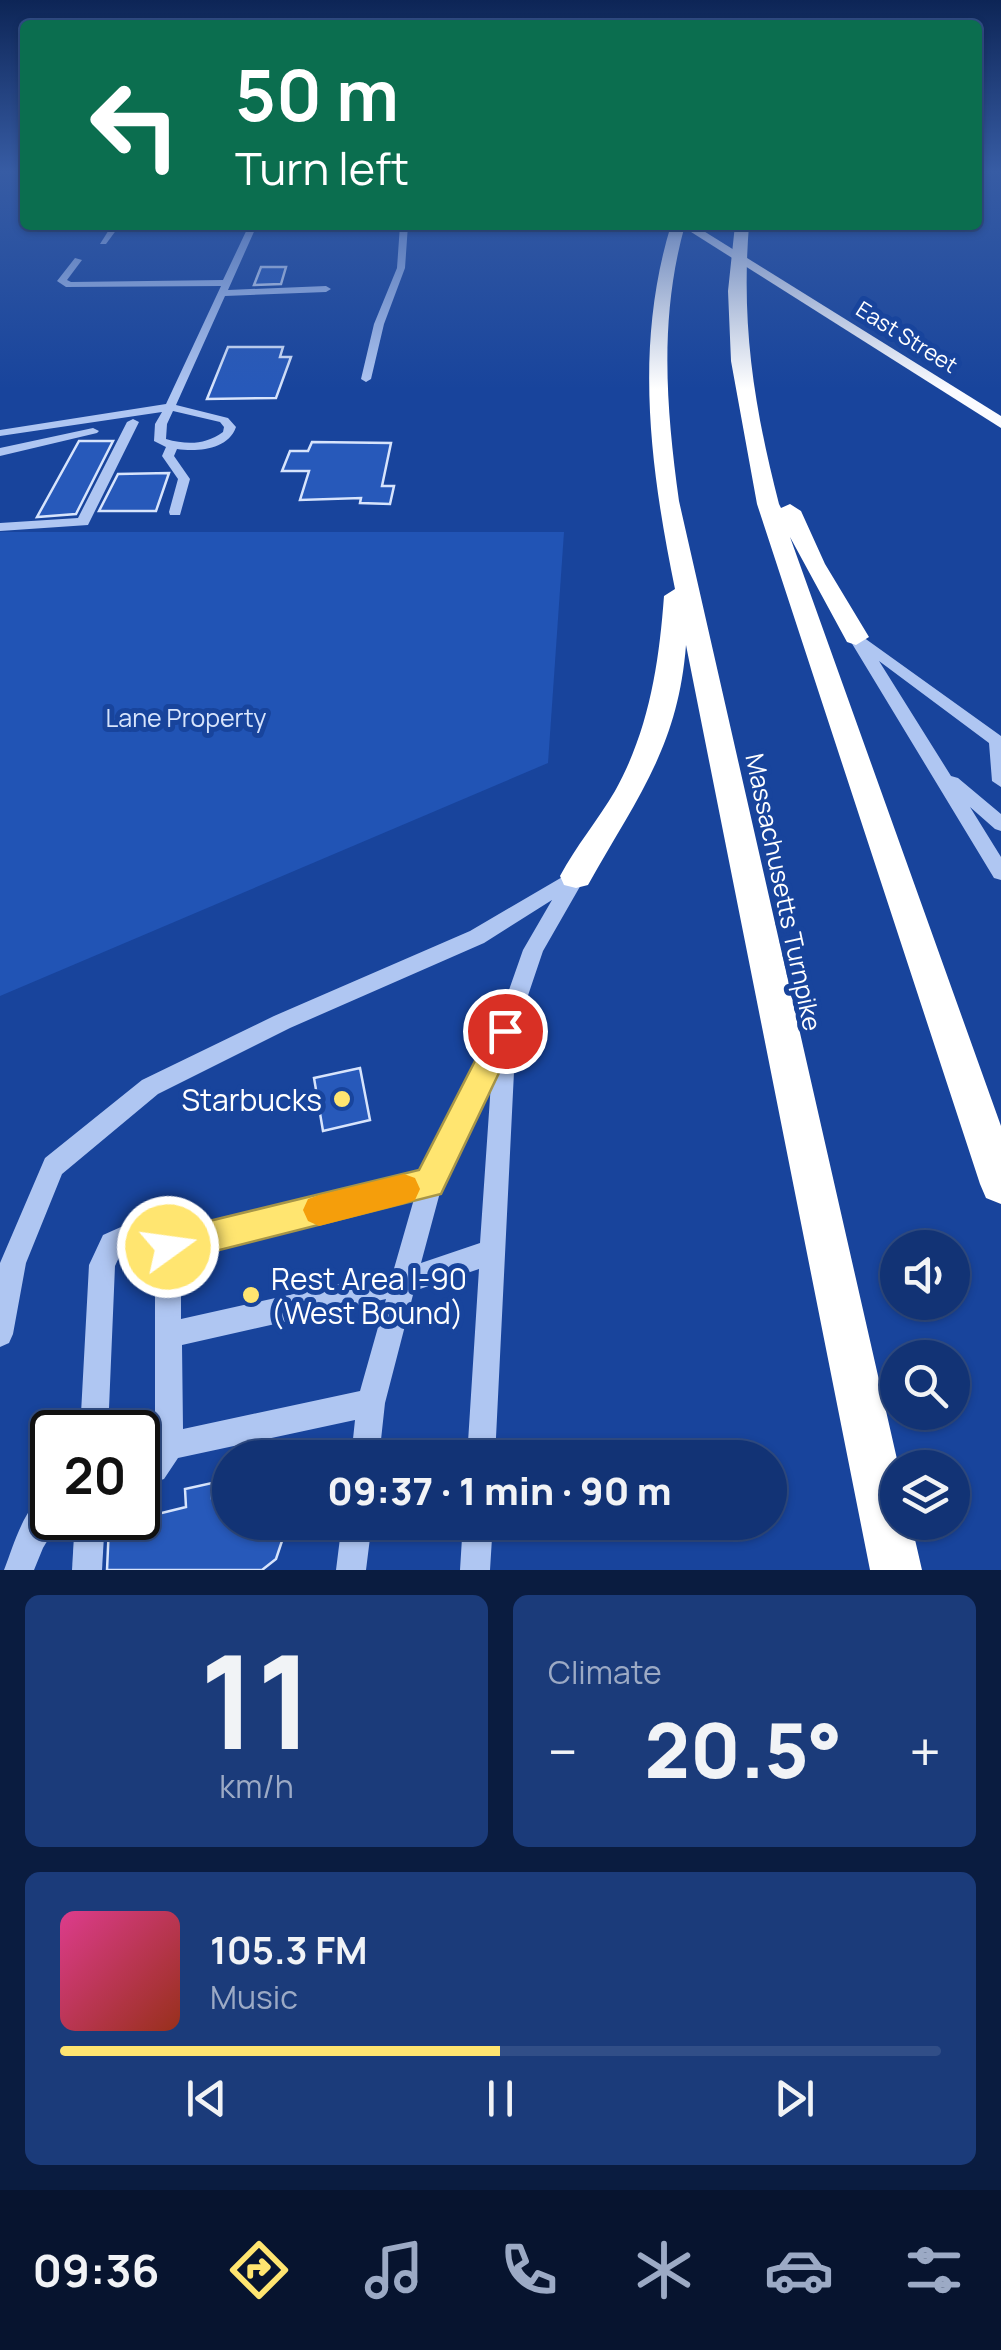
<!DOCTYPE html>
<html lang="en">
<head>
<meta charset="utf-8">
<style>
  body { margin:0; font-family:Manrope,sans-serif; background:#1b3b7a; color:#f1f3f6; height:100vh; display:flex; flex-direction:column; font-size:38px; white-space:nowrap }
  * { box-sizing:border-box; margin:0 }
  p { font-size:32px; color:#9caac5 }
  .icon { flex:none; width:55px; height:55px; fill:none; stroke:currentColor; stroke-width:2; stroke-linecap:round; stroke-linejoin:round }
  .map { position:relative; height:1570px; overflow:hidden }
  .side { display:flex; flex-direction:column; gap:25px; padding:25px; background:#0a1c40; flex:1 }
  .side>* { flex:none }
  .guide { position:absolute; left:20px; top:20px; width:962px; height:210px; border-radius:10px; box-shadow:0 2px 8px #0004,0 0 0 2px #314e87; background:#0b6e4f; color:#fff; overflow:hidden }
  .tools { position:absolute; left:880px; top:1230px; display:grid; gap:20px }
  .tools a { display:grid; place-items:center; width:90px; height:90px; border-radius:50%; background:#123375; box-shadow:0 2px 8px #0004,0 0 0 2px #314e87; font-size:50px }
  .speed { position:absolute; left:30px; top:1410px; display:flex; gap:20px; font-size:50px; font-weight:700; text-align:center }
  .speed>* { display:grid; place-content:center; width:130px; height:130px; border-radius:50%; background:#123375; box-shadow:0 2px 8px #0004,0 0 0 2px #314e87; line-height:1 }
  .speed .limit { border:5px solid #111; border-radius:15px; background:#fff; color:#111 }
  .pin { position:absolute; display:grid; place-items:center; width:85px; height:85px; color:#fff; margin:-42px; border:5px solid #fff; border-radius:50%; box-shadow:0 2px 10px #0007 }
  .me { position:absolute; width:110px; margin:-55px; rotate:76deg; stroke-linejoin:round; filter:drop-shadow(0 0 8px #0008) }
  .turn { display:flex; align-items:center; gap:35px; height:210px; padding:0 50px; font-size:45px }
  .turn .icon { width:130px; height:130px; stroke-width:2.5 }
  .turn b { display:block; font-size:70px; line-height:85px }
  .big { font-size:75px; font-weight:800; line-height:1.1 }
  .side .widget { flex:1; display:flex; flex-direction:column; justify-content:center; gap:15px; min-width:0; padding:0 35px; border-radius:15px; background:#1b3b7a }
  .side .dial { align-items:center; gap:0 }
  .dial b { font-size:130px; line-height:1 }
  .song { display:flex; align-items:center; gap:30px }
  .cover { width:120px; height:120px; border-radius:15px; background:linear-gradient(135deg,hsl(330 70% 55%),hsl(10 70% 35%)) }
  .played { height:10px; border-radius:5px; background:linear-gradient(90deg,#ffe570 50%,#314e87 50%) }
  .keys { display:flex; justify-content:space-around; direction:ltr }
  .heat { display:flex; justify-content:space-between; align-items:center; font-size:55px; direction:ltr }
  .side .tiles { flex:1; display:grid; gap:25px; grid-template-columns:1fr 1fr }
  .widget:last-child { grid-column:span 2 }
  .trip { position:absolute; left:212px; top:1440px; width:575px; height:100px; border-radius:50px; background:#123375; box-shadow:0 2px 8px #0004,0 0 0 2px #314e87; font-weight:800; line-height:100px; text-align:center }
  .tab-bar { display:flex; height:160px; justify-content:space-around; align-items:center; background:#07142f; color:#9caac5 }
  .tab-bar .icon { width:70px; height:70px }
  .tab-bar .current { color:#ffe570 }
  .tab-bar b { font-size:45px; color:#f1f3f6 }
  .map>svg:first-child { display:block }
</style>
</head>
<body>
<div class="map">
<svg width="1001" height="1570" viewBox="0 0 1001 1570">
  <rect width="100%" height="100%" fill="#18449c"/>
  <polygon fill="#2154b5" points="0,532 564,532 548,763 0,996"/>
  <g fill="#2759ba" stroke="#d7e4fc" stroke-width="2.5">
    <polygon points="261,267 286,267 281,284 254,285"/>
    <polygon points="228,347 283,347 280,357 291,357 276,398 207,399"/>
    <polygon points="79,441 113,441 76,514 37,517"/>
    <polygon points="312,442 391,443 382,486 394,486 390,504 360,503 361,498 300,500 309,471 282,471 290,451 308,451"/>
    <polygon points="169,473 156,511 99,511 118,474"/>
    <polygon points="360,1068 370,1120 323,1131 314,1078"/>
    <polygon points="212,1483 212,1498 230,1494 230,1522 283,1522 283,1538 276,1559 262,1570 107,1570 109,1526 186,1507 185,1489"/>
  </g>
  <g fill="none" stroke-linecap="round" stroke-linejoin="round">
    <g fill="#afc6f2" fill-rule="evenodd">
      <polygon points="112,225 120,225 106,244 100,244"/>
      <path d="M249,225H257L228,290L326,286L331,289L326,292L225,296L176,405L228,418L236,427C228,450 197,452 177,449L174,456L190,479L180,515H170L169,512L178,479L162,456L166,447L154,441L155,424L162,412L0,436V430L166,404L221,286L66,287L57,281L75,258L82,260L67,280L71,282L223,280ZM173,411L220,422L224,427L223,432C205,445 187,445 166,439L167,424Z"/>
      <polygon points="400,225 408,225 405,268 384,324 371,379 366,382 361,379 374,324 397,268"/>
      <polygon points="133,419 139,422 88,525 0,531 0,523 78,518 127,422"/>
      <polygon points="93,428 99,431 97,433 0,456 0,448"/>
      <polygon points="856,632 1001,736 1001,787 992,781 989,743 879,661 951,776 958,778 1001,814 1001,831 995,829 970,807 1001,857 1001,880 994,878 848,637"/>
      <path d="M576,869L583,871L586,876L543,951L516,1031L495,1458H467L479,1269L414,1291L385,1403L379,1458H351L355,1420L178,1458L164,1479L138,1487V1459L145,1457L155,1442V1251L146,1241L121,1253L115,1266L108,1432H80L89,1265L103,1235L150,1214L159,1217L173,1233L422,1173L495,1030L523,950L552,900L484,943L290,1028L158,1094L62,1174L26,1263L13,1334L9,1343L0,1347V1263L45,1158L142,1080L274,1016L470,931ZM491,1083L480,1243L421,1263L442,1185ZM414,1199L393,1272L181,1319V1256ZM386,1299L360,1391L183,1429L182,1345Z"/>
      <path d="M52,1490V1518H61L43,1548L34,1570H4C14,1545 25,1501 52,1490Z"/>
      <polygon points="75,1518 105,1518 102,1570 72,1570"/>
      <polygon points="342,1522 372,1522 366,1570 336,1570"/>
      <polygon points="463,1522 493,1522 490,1570 460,1570"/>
    </g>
    <polygon fill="#fafbff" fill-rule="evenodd" points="680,225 694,225 1001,416 1001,428"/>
    <g fill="#fff" fill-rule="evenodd">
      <path d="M671,225H685C659,317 666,407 679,501L899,1468L898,1522H911L922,1570H870L686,645C678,748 636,799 588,885L576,888L564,885L560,876C576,846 598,820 615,791C649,730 659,664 664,596L675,589C650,467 634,346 671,225Z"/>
      <path d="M735,225H749C741,325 754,407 779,504L781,508L790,504L801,511L825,564L869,637L856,645L847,642L790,537L1001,1126V1204L986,1198L980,1184L757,504L731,361L728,291Z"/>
    </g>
  </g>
  <linearGradient id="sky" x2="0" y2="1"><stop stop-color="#0d2556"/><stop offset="0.44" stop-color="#375ca4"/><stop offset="1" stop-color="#375ca4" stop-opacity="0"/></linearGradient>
  <rect width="1001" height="389" fill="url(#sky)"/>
  <polygon fill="#ffe570" stroke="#a69549" stroke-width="2.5" points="505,1019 515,1022 519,1031 441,1194 168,1263 157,1259 152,1247 157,1235 168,1231 419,1170 495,1022"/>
  <polygon fill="#f59e0b" points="404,1174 415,1178 420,1189 415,1200 404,1204 319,1226 308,1221 303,1210 308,1199 319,1195"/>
  <g fill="#ffe570" stroke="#18449c" stroke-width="4">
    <circle cx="342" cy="1099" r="10"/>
    <circle cx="251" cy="1295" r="10"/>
  </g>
  <g text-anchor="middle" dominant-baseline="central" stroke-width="10" stroke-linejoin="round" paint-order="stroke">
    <g font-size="22" fill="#fff" stroke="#18449c">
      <text transform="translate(907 337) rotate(32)">East Street</text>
    </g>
    <g font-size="25" fill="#d7e4fc" stroke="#18449c">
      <text x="186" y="717">Lane Property</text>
    </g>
    <g font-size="25" fill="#fff" stroke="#18449c">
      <text transform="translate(784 892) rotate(78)">Massachusetts Turnpike</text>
    </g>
    <g font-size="30" fill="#fff" stroke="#18449c" text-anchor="end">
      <text x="322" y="1099">Starbucks</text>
      <text x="271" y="1278" text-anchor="start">Rest Area I-90<tspan x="271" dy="34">(West Bound)</tspan></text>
    </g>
  </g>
</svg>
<div class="tools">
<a><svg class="icon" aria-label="sound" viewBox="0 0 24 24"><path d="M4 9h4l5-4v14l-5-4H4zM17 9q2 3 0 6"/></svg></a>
<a><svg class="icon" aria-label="search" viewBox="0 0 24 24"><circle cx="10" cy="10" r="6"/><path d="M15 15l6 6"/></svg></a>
<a><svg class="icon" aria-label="layers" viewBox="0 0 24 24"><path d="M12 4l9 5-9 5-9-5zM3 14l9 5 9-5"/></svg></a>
</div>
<div class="speed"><div class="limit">20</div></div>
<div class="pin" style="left:505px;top:1031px;background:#d93025"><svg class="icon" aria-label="arrive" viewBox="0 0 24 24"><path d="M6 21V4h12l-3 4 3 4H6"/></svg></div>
<svg class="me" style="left:168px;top:1247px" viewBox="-20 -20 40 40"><circle r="17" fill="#ffe570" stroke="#fff" stroke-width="3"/><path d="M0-11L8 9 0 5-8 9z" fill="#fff"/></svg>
<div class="trip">09:37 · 1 min · 90 m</div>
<div class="guide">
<div class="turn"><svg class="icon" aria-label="left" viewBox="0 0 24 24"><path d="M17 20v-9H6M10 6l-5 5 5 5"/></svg><div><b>50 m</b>Turn left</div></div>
</div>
</div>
<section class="side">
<div class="tiles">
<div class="widget dial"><b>11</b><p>km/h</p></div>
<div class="widget"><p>Climate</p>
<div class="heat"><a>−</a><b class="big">20.5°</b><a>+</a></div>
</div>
<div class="widget">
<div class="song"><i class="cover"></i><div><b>105.3 FM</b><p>Music</p></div></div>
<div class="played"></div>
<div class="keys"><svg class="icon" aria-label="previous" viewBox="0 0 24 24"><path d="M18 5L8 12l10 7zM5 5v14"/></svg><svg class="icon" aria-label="pause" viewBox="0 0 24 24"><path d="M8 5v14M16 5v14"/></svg><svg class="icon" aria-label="next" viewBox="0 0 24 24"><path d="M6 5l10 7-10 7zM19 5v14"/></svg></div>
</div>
</div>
</section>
<nav class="tab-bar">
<b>09:36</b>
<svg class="icon current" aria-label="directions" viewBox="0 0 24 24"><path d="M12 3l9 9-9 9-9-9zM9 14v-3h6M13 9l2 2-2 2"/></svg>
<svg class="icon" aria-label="music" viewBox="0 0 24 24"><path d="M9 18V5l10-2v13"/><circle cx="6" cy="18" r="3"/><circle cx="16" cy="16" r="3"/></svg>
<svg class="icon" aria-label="phone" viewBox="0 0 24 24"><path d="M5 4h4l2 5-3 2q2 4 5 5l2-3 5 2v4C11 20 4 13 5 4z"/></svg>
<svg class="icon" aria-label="climate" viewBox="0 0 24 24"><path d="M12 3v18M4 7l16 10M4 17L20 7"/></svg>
<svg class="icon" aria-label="car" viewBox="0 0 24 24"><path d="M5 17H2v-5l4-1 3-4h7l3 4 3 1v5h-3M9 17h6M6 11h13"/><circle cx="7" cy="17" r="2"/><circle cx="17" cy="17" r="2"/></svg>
<svg class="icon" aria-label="filters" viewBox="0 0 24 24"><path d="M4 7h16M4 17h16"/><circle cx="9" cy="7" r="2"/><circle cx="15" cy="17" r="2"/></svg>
</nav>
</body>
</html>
